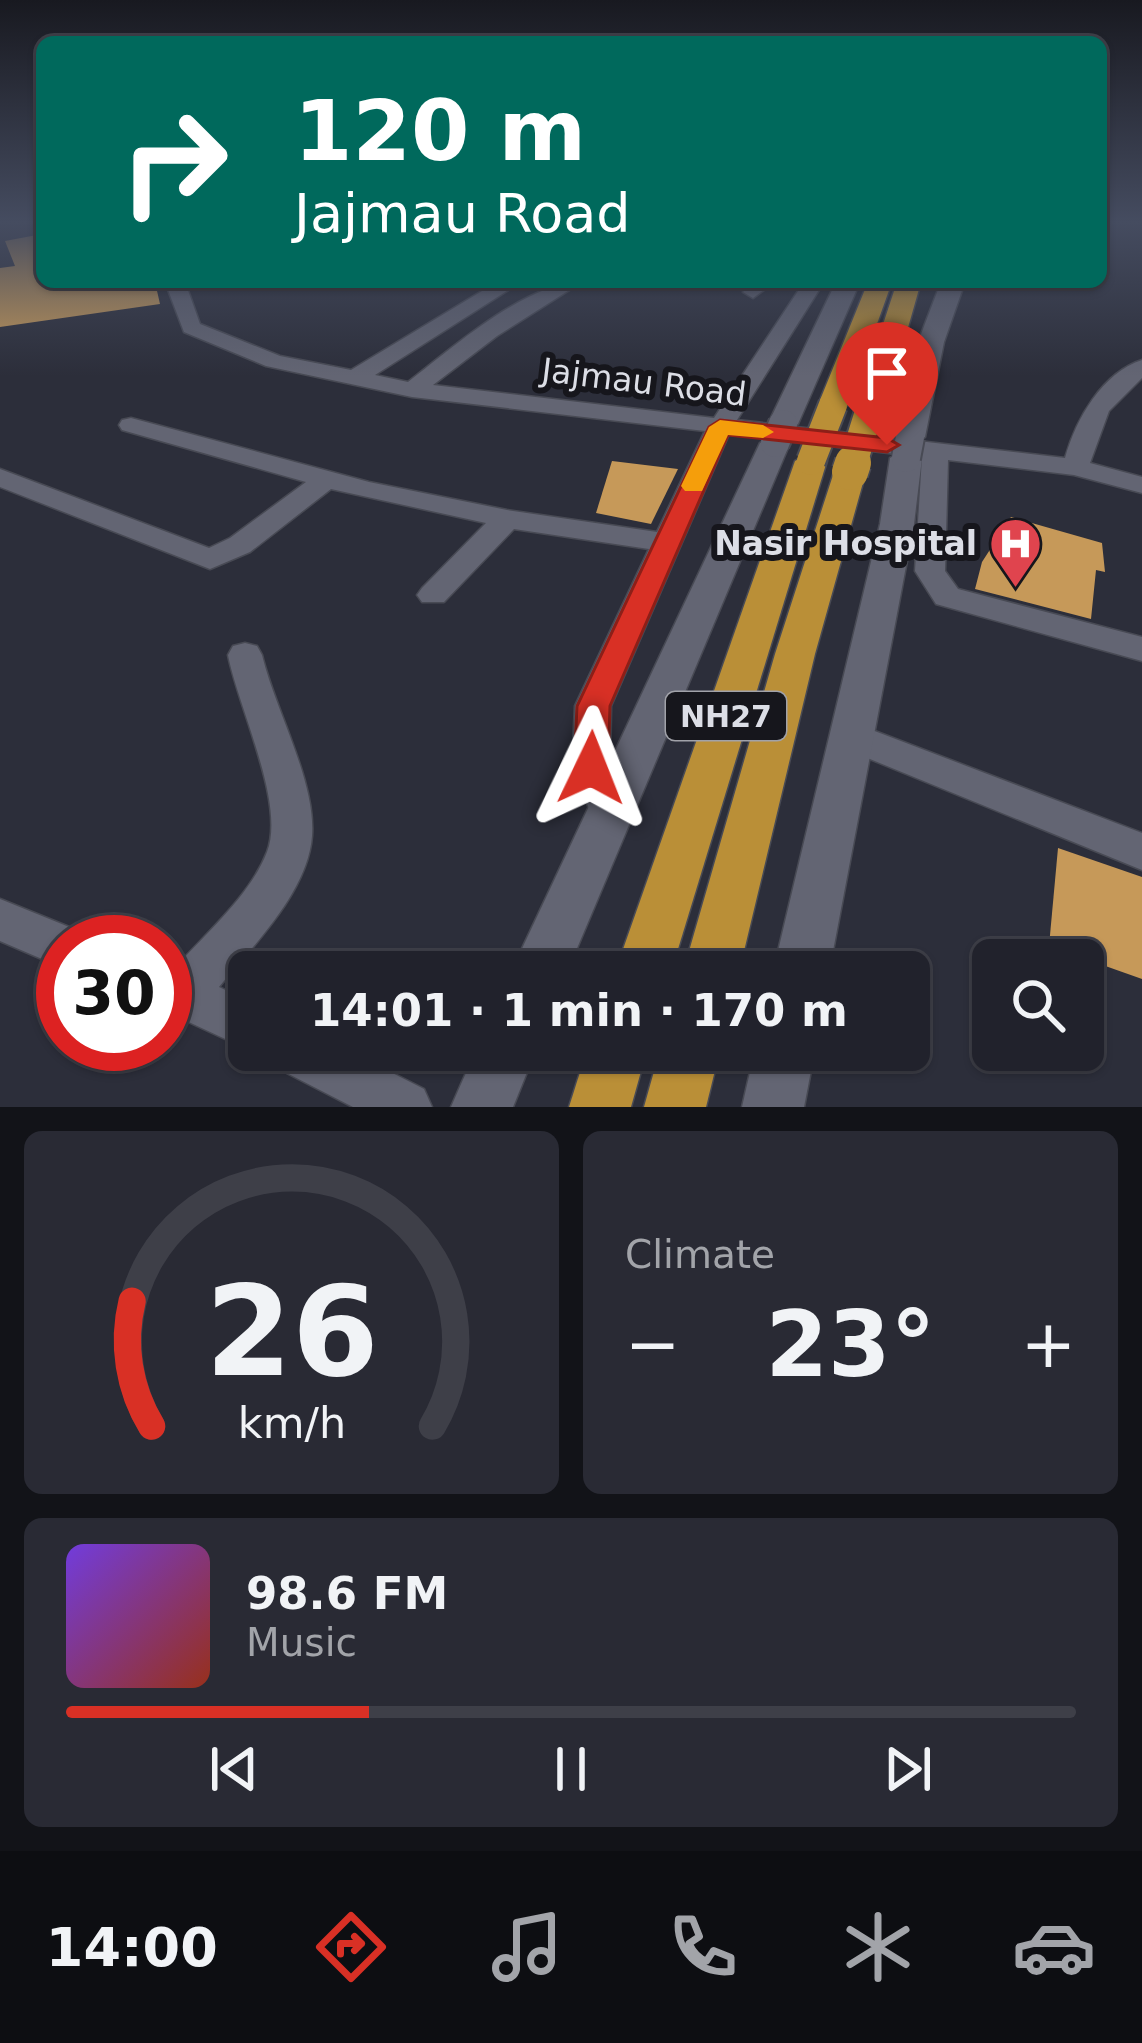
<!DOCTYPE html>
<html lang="en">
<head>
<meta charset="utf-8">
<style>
  body { margin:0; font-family:"DejaVu Sans",sans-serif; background:#292a34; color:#f1f3f6; height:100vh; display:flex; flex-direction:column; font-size:45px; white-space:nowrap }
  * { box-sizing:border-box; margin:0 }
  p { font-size:39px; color:#a2a4a9 }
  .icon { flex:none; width:66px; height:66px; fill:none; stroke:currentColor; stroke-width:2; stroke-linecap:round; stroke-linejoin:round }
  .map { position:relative; height:1107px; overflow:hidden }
  .sheet { display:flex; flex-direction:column; gap:24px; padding:24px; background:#121318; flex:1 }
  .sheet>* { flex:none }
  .guide { position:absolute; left:36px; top:36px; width:1071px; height:252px; border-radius:18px; box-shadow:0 3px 9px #0004,0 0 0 3px #3e3f48; background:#00695c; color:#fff; overflow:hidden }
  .fabs { position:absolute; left:972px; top:939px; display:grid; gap:24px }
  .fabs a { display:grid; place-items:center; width:132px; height:132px; border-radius:18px; background:#21222c; box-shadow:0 3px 9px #0004,0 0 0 3px #3e3f48; font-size:60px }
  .speed { position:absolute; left:36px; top:915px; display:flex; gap:24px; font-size:60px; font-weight:700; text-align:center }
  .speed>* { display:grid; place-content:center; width:156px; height:156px; border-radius:50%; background:#21222c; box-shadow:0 3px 9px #0004,0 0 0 3px #3e3f48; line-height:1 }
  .speed .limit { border:18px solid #d22; background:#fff; color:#111 }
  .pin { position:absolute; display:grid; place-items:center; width:102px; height:102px; color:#fff; margin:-123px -51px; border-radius:50% 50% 50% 0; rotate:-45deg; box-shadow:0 0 12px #0007 }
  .pin .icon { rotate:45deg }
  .me { position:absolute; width:132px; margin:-66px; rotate:2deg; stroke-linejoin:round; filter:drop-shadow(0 0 9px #0008) }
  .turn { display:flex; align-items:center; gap:42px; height:252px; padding:0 60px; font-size:54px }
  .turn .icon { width:156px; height:156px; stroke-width:2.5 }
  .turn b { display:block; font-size:84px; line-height:102px }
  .big { font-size:90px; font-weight:700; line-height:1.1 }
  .sheet .tile { flex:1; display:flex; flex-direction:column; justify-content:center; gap:18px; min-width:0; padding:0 42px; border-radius:18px; background:#292a34 }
  .sheet .dial { align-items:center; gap:0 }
  .dial svg { height:312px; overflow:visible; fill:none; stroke:#3e3f48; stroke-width:7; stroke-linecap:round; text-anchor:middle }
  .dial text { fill:#f1f3f6; stroke:none }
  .song { display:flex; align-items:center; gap:36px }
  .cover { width:144px; height:144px; border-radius:18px; background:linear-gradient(135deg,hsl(260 70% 55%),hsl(10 70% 35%)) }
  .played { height:12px; border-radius:6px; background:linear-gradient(90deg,#d93025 30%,#3e3f48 30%) }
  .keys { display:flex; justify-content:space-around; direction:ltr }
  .heat { display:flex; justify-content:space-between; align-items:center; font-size:66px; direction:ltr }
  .sheet .tiles { flex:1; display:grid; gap:24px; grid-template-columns:1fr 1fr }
  .tile:last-child { grid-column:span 2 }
  .trip { position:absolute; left:228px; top:951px; width:702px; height:120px; border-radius:18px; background:#21222c; box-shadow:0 3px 9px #0004,0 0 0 3px #3e3f48; font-weight:700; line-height:120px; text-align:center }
  .tabs { display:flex; height:192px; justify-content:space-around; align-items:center; background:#0d0e12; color:#a2a4a9 }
  .tabs .icon { width:84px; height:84px }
  .tabs .selected { color:#d93025 }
  .tabs b { font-size:54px; color:#f1f3f6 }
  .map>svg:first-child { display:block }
</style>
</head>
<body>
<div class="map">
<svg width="1142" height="1107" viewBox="0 0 1142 1107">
  <rect width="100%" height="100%" fill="#2c2e3a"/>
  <g fill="#c69959">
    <polygon points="42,234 42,282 155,282 160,304 0,327 0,268 15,266 5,241"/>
    <polygon points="612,461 678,469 651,524 596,513"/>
    <polygon points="1011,517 1102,543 1105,572 1096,570 1091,619 975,589 982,562"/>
    <polygon points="1058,848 1142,877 1142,979 1049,946"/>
  </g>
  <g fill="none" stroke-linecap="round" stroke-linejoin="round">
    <defs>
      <g id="street">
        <path d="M165,282H185L200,324L280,356L351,370L497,282H521L375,375L408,382C452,348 526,282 582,282L497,336L433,385L714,418L804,282H824L737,420L1065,458C1076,419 1102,373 1142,360V378L1109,411L1090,463L1142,477V493L1074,475L948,460L945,571L958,589L1142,637V661L936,604L915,571L922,457L729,434L611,706L610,768L630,813L624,825L610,830L596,825L572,768L575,706L649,549L514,529L444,602H422L417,595L422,588L486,523L331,489L250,552L210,569L0,487V469L209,548L230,538L306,482L122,430L119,425L122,420L131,418L369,482L507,510L657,532L705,431L412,397L266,366L184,332Z"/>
        <polygon points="753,282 775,282 753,298 743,292"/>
        <path d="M245,643L257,646L262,655C275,710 316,781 312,836C308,892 252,947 219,987L249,1001V1050L165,1011V964L175,968C205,934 250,896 267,852C286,804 238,707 228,655L233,646Z"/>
        <polygon points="851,722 1142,833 1142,870 838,746 832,736 838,726"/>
        <polygon points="0,899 79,931 84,942 63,942 63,968 0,941"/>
        <polygon points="270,1050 347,1050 424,1089 432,1107 353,1107 277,1068"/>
      </g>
      <g id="secondary">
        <polygon points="836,282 860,282 798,424 783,433 772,430 768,424"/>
        <polygon points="941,282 965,282 944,342 925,437 910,446 895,437 918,342"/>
        <polygon points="775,434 790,443 567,972 511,972 760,443"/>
        <polygon points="906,449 922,458 914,524 829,972 773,972 880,524 890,458"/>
        <polygon points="476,1050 536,1050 513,1107 451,1107"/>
        <polygon points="755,1050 815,1050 804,1107 742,1107"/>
      </g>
      <g id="highway">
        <polygon points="868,282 892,282 848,405 833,414 823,411 818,405"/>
        <polygon points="897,282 921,282 884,412 869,421 854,412"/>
        <polygon points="811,452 827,461 671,972 615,972 795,461"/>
        <polygon points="850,462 866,472 815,654 739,972 683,972 775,654 834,472"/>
        <polygon points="587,1050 647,1050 631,1107 569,1107"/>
        <polygon points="660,1050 720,1050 706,1107 644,1107"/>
      </g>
    </defs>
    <use href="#street" stroke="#484a54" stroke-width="3"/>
    <use href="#secondary" stroke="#484a54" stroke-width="3"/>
    <use href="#highway" stroke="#484a54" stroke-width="3"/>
    <use href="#street" fill="#636573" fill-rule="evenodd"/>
    <use href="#secondary" fill="#636573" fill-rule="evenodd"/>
    <use href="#highway" fill="#ba8f37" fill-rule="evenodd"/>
    <defs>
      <g id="secondary-bridge">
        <polyline points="775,443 783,424"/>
        <polyline points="906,458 910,437"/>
      </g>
      <g id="highway-bridge-far1">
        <polyline points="811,461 833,405"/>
        <polyline points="852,466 869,412"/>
      </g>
      <polyline id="highway-bridge" points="850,472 853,463"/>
    </defs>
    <use href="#secondary-bridge" stroke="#484a54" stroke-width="32" stroke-linecap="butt"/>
    <use href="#highway-bridge-far1" stroke="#484a54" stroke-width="32" stroke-linecap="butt"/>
    <use href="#highway-bridge" stroke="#484a54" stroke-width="39" stroke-linecap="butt"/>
    <use href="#secondary-bridge" stroke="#636573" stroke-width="28"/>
    <use href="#highway-bridge-far1" stroke="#ba8f37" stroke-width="28"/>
    <use href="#highway-bridge" stroke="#ba8f37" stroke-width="36"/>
  </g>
  <linearGradient id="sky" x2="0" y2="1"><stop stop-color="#181920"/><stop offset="0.59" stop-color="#454c60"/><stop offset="1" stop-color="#454c60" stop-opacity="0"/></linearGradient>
  <rect width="1142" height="376" fill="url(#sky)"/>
  <polygon fill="#d93025" stroke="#8d1f18" stroke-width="3" points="720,420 887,438 899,445 887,452 728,435 610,706 608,768 603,778 591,782 579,778 574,768 577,706 709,427"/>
  <polygon fill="#f59e0b" points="720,420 763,425 774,432 763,438 728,435 702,491 685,491 681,486 709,427"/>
  <defs>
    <symbol id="hospital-pin" viewBox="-11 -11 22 30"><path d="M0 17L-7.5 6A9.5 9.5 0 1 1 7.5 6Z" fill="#e0444e" stroke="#16161c"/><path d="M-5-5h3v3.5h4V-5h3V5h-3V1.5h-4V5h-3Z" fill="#fff"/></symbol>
  </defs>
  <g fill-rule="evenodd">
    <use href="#hospital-pin" x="986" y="514" width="59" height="81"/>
  </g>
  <g text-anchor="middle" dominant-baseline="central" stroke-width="12" stroke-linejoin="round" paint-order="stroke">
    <rect fill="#16161c" stroke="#a1a2a9" stroke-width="3" x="666" y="692" width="120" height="48" rx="9"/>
    <g font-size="30" font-weight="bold" fill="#dcdee6">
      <text x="726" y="716">NH27</text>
    </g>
    <g font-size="33" fill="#dcdee6" stroke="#16161c">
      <text transform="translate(644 382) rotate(7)">Jajmau Road</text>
    </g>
    <g font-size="33" font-weight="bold" fill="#dcdee6" stroke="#16161c" text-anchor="end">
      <text x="977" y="543">Nasir Hospital</text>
    </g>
  </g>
</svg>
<div class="fabs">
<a><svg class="icon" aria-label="search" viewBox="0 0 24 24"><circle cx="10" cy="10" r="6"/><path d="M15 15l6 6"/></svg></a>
</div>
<div class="speed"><div class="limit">30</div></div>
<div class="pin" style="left:887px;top:445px;background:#d93025"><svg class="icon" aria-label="arrive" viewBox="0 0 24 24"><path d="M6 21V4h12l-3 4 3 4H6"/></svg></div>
<svg class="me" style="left:591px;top:768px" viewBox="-20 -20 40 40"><path d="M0-17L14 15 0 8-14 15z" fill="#d93025" stroke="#fff" stroke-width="4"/></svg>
<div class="trip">14:01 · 1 min · 170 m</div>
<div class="guide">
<div class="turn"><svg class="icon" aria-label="right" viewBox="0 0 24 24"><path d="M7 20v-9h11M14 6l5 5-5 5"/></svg><div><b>120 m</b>Jajmau Road</div></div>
</div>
</div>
<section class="sheet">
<div class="tiles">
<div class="tile dial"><svg viewBox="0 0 100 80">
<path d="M14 69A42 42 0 1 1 86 69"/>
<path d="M14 69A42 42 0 0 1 9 37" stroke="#d93025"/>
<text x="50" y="56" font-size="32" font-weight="700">26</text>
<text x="50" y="72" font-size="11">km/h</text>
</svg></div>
<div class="tile"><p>Climate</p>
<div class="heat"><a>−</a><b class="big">23°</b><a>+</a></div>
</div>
<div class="tile">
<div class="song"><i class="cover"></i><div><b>98.6 FM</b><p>Music</p></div></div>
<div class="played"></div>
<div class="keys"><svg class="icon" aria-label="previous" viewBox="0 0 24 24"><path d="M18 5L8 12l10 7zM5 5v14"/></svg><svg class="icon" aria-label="pause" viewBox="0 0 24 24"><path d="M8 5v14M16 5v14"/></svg><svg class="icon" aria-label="next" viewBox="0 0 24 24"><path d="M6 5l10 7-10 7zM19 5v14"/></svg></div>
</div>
</div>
</section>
<nav class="tabs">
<b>14:00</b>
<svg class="icon selected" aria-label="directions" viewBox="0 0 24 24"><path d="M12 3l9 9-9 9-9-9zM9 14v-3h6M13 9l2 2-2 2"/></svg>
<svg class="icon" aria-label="music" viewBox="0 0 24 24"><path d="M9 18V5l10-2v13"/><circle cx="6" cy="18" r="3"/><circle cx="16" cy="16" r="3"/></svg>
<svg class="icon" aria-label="phone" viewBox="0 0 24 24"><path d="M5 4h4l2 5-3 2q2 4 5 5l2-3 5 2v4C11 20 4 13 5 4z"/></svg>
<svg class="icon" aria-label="climate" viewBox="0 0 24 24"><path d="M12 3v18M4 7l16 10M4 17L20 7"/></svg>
<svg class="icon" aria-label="car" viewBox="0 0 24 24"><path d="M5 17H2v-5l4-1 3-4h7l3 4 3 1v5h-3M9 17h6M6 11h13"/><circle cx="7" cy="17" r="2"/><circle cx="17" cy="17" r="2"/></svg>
</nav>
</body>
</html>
